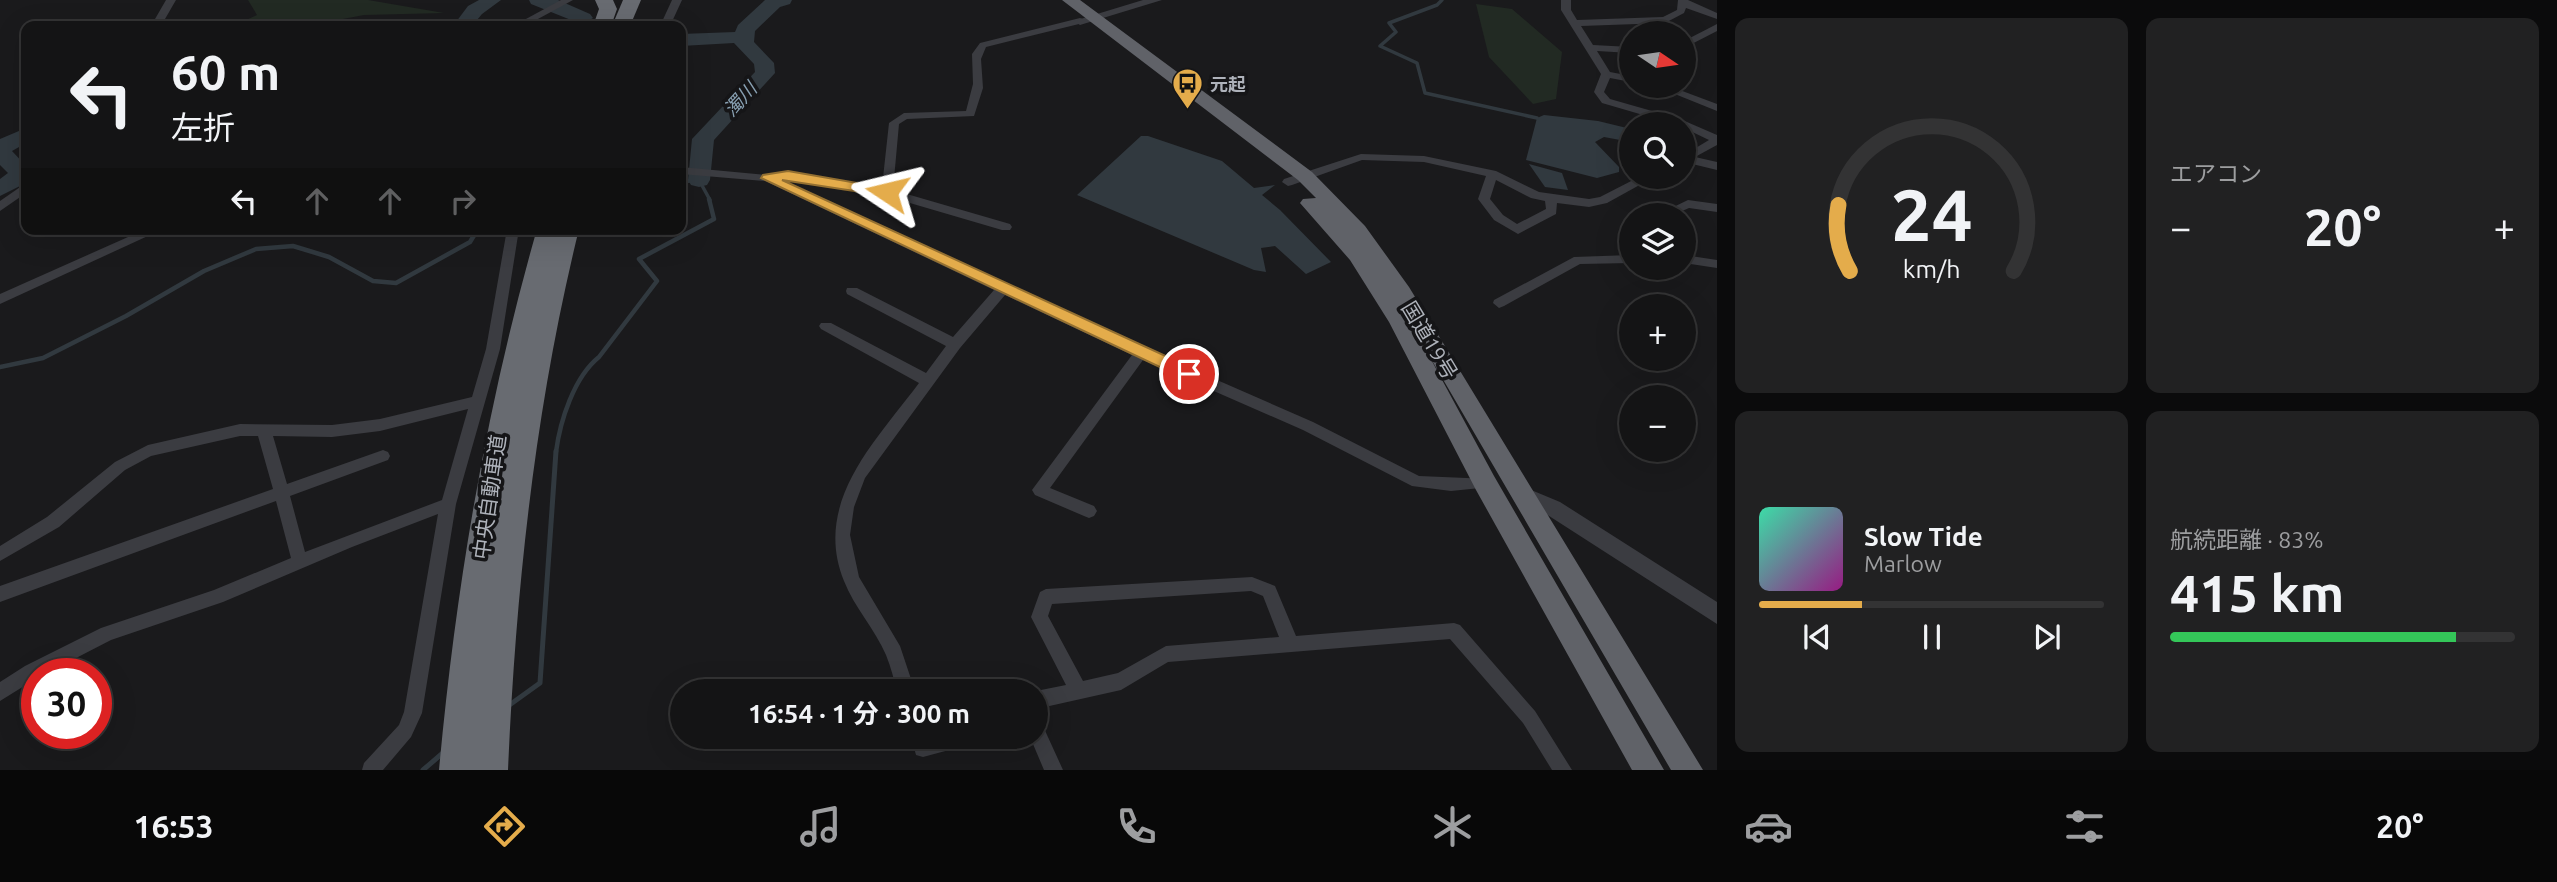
<!DOCTYPE html>
<html lang="ja">
<head>
<meta charset="utf-8">
<style>
  body { margin:0; font-family:Ubuntu,"Noto Sans JP",sans-serif; background:#212122; color:#f1f3f6; height:100vh; display:flex; flex-direction:column; font-size:26px; white-space:nowrap }
  * { box-sizing:border-box; margin:0 }
  p { font-size:23px; color:#9d9ea0 }
  .icon { flex:none; width:38px; height:38px; fill:none; stroke:currentColor; stroke-width:2; stroke-linecap:round; stroke-linejoin:round }
  .map { position:relative; flex:1; overflow:hidden }
  .drawer { display:flex; flex-direction:column; gap:18px; padding:18px; background:#0b0b0c; width:840px }
  .drawer>* { flex:none }
  .guide { position:absolute; left:21px; top:21px; width:665px; height:214px; border-radius:14px; box-shadow:0 7px 28px #0002,0 0 0 2px #333334; background:#141415; color:#f1f3f6; overflow:hidden }
  .needle { width:46px; rotate:103deg }
  .buttons { position:absolute; left:1619px; top:21px; display:grid; gap:14px }
  .buttons a { display:grid; place-items:center; width:77px; height:77px; border-radius:50%; background:#141415; box-shadow:0 7px 28px #0002,0 0 0 2px #333334; font-size:35px }
  .speed { position:absolute; left:21px; top:658px; display:flex; gap:14px; font-size:35px; font-weight:700; text-align:center }
  .speed>* { display:grid; place-content:center; width:91px; height:91px; border-radius:50%; background:#141415; box-shadow:0 7px 28px #0002,0 0 0 2px #333334; line-height:1 }
  .speed .limit { border:10px solid #d22; background:#fff; color:#111 }
  .pin { position:absolute; display:grid; place-items:center; width:60px; height:60px; color:#fff; margin:-30px; border:4px solid #fff; border-radius:50%; box-shadow:0 2px 7px #0007 }
  .me { position:absolute; width:77px; margin:-38px; rotate:280deg; stroke-linejoin:round; filter:drop-shadow(0 0 5px #0008) }
  .turn { display:flex; align-items:center; gap:24px; height:147px; padding:0 35px; font-size:32px }
  .turn .icon { width:91px; height:91px; stroke-width:2.5 }
  .turn b { display:block; font-size:49px; line-height:60px }
  .lanes { display:flex; align-items:center; height:66px; padding:0 35px; background:#0003; justify-content:center; gap:35px; direction:ltr }
  .lanes .off { opacity:.35 }
  .big { font-size:52px; font-weight:700; line-height:1.1 }
  .drawer .widget { flex:1; display:flex; flex-direction:column; justify-content:center; gap:10px; min-width:0; padding:0 24px; border-radius:14px; background:#212122 }
  .drawer .dial { align-items:center; gap:0 }
  .dial svg { height:182px; overflow:visible; fill:none; stroke:#333334; stroke-width:7; stroke-linecap:round; text-anchor:middle }
  .dial text { fill:#f1f3f6; stroke:none }
  .song { display:flex; align-items:center; gap:21px }
  .cover { width:84px; height:84px; border-radius:10px; background:linear-gradient(135deg,hsl(160 70% 55%),hsl(310 70% 35%)) }
  .played { height:7px; border-radius:4px; background:linear-gradient(90deg,#e4ac4b 30%,#333334 30%) }
  .keys { display:flex; justify-content:space-around; direction:ltr }
  .heat { display:flex; justify-content:space-between; align-items:center; font-size:38px; direction:ltr }
  .charge { height:10px; border-radius:5px; background:linear-gradient(90deg,#34c759 83%,#333334 0) }
  .drawer .tiles { flex:1; display:grid; gap:18px; grid-template-columns:repeat(2,1fr) }
  .trip { position:absolute; left:670px; top:679px; width:378px; height:70px; border-radius:35px; background:#141415; box-shadow:0 7px 28px #0002,0 0 0 2px #333334; font-weight:700; line-height:70px; text-align:center }
  .tab-bar { display:flex; height:112px; justify-content:space-around; align-items:center; background:#080808; color:#9d9ea0 }
  .tab-bar .icon { width:49px; height:49px }
  .tab-bar .selected { color:#e4ac4b }
  .tab-bar b { font-size:32px; color:#f1f3f6 }
  main { display:flex; flex:1; min-height:0 }
  .map>svg:first-child { display:block }
</style>
</head>
<body>
<main>
<div class="map">
<svg width="1717" height="770" viewBox="0 0 1717 770">
  <rect width="100%" height="100%" fill="#1a1a1c"/>
  <g fill="#222a23">
    <polygon points="248,0 368,0 444,13 364,15 306,26 233,26 257,15"/>
    <polygon points="1476,4 1512,9 1562,52 1556,99 1533,104 1489,57"/>
  </g>
  <g fill="#31393f">
    <polygon points="1544,115 1598,121 1631,129 1631,142 1604,137 1595,142 1619,167 1619,172 1597,178 1526,160 1537,118"/>
    <polygon points="1141,136 1148,136 1222,161 1254,188 1275,185 1262,195 1280,210 1331,262 1306,274 1275,246 1261,248 1266,272 1254,270 1077,195"/>
    <polygon points="1529,164 1562,173 1568,190 1545,187"/>
  </g>
  <g fill="none" stroke-linecap="round" stroke-linejoin="round">
    <g stroke="#31393f" stroke-width="3.5">
      <polyline points="1442,0 1437,5 1389,23 1396,32 1380,46 1417,63 1425,93 1537,118"/>
      <polyline points="681,182 699,180 710,200"/>
    </g>
    <g stroke="#31393f" stroke-width="4.5">
      <polyline points="0,367 43,358 126,316 204,271 256,249 293,246 329,257 373,281 396,283 470,242 478,229"/>
      <path d="M556,452C560,421 574,377 599,357L657,281L639,259L714,219L709,199"/>
    </g>
    <g stroke="#31393f" stroke-width="5">
      <polyline points="508,706 540,683 556,451"/>
      <polyline points="423,770 444,752"/>
    </g>
    <g fill="#31393f" fill-rule="evenodd">
      <polygon points="479,0 501,0 482,14 472,26 453,26 468,6"/>
      <polygon points="529,0 558,0 590,14 593,18 583,24 576,22 531,4"/>
      <polygon points="765,0 792,0 790,4 780,7 755,31 754,42 774,63 775,73 714,140 710,180 707,185 699,187 691,185 688,180 692,139 755,72 754,64 734,43 681,46 681,34 735,32 738,25"/>
      <polygon points="26,128 26,143 12,151 26,166 26,183 0,196 0,179 8,173 0,165 0,139"/>
    </g>
    <g fill="#3b3c41" fill-rule="evenodd">
      <polygon points="166,0 176,0 165,19 171,26 161,26 155,19"/>
      <polygon points="561,0 573,0 525,26 513,26"/>
      <polygon points="672,0 682,0 670,26 660,26"/>
      <polygon points="1561,0 1571,0 1571,10 1577,20 1663,17 1677,10 1678,0 1688,0 1717,13 1717,19 1686,8 1684,13 1665,23 1581,26 1593,45 1631,47 1631,53 1597,51 1610,72 1631,76 1631,82 1610,78 1604,92 1610,99 1680,119 1717,135 1717,145 1695,157 1717,162 1717,170 1684,162 1684,155 1709,140 1684,128 1684,124 1674,124 1602,103 1594,92 1601,74 1561,10"/>
      <path d="M1080,18L1083,19V23L986,47L981,59L983,88L974,116L907,119L899,124L893,190L1010,224L1012,227L1010,230H1002L886,196L788,179L780,180L1146,349L1313,422L1419,476L1490,479L1493,483L1490,487L1451,491L1412,486L1303,430L1143,360L1050,488L1094,506L1097,511L1094,516L1089,518L1084,516L1035,495L1032,490L1132,355L1005,295L960,348L865,478L854,507L850,535L859,577L900,646L915,691H897C894,680 891,667 886,655C875,629 854,607 844,581C812,502 876,441 919,383L821,329L819,326L821,323H831L926,373L946,346L847,294L846,291L847,288H857L953,337L994,290L765,181L681,174V167L768,175L788,171L882,187L889,123L904,113L966,111L973,84L972,54L980,43Z"/>
      <polygon points="1717,24 1717,31 1684,48 1684,41"/>
      <polygon points="1655,86 1669,86 1717,104 1717,111"/>
      <path d="M1361,154L1424,156L1496,171L1539,192L1589,199L1600,197L1639,177H1654L1607,203L1589,207L1557,203L1556,214L1518,234L1494,220L1478,199L1486,176L1424,162L1362,160L1292,185L1288,186L1282,182L1284,179ZM1496,180L1531,198L1545,201L1546,209L1517,224L1503,215L1490,199Z"/>
      <polygon points="26,183 26,193 0,211 0,201"/>
      <polygon points="1688,200 1717,204 1717,212 1689,208 1673,215 1657,215"/>
      <polygon points="146,229 163,229 0,304 0,294"/>
      <path d="M507,229H519L500,349L456,504L422,713L411,737L383,770H362L364,763L399,725L404,712L438,514L352,547L223,602L111,640L45,674H37V678L0,701V682L25,666L101,628L214,590L291,558L276,501L0,602V586L273,489L258,436H240L151,456L125,470L59,527L0,561V546L47,517L115,462L148,445L240,424L332,425L380,419L472,397L486,349ZM468,409L442,500L305,552L290,496L388,460L390,456L388,452L383,450L287,484L273,436L332,437L380,431Z"/>
      <polygon points="1631,255 1631,263 1580,264 1504,306 1499,308 1493,303 1494,300 1574,257"/>
      <polygon points="1684,255 1717,260 1717,268 1684,263"/>
      <path d="M1252,577L1275,586L1296,636L1454,623L1460,625L1535,711L1572,770H1552L1523,723L1450,639L1168,662L1121,690L1036,709V691L1066,685L1031,617L1040,592L1046,589ZM1251,591L1263,596L1279,637L1166,646L1118,673L1083,681L1048,616L1052,604Z"/>
      <polygon points="1036,721 1042,724 1063,770 1044,770 1030,737 1036,737"/>
      <polygon points="911,737 973,737 970,743 964,746 923,757 916,755"/>
    </g>
    <g fill="#3b3c41" fill-rule="evenodd">
      <polygon points="1143,0 1162,0 1080,25 1074,21"/>
      <polygon points="1524,487 1560,502 1717,602 1717,624 1546,514 1517,501 1514,495 1517,489"/>
    </g>
    <polygon fill="#606268" fill-rule="evenodd" points="1062,0 1080,0 1312,172 1365,226 1409,287 1703,770 1671,770 1427,352 1494,476 1664,770 1632,770 1476,490 1389,322 1350,260 1300,203 1303,199 1316,198 1298,180"/>
    <g fill="#686b71" fill-rule="evenodd">
      <polygon points="595,0 613,0 617,9 611,26 593,26 599,9"/>
      <polygon points="623,0 641,0 630,26 612,26"/>
      <path d="M537,229H579C535,408 516,587 508,770H439C456,586 486,407 537,229Z"/>
    </g>
  </g>
  <polygon fill="#e4ac4b" stroke="#947031" stroke-width="2" points="788,171 892,189 892,195 887,196 782,180 1194,369 1196,374 1189,380 1183,378 761,178 763,175"/>
  <defs>
    <symbol id="bus-pin" viewBox="-11 -11 22 30"><path d="M0 17L-7.5 6A9.5 9.5 0 1 1 7.5 6Z" fill="#e4ac4b" stroke="#151517"/><path d="M-5-6H5V4H4V6H2V4H-2V6H-4V4H-5ZM-3.5-4V0h7V-4ZM-3.5 1.2v1.5H-2V1.2ZM2 1.2v1.5H3.5V1.2Z" fill="#111"/></symbol>
  </defs>
  <g fill-rule="evenodd">
    <use href="#bus-pin" x="1170" y="66" width="35" height="47"/>
  </g>
  <g text-anchor="middle" dominant-baseline="central" stroke-width="7" stroke-linejoin="round" paint-order="stroke">
    <g font-size="18" font-weight="bold" fill="#aeb2ba" stroke="#151517" text-anchor="start">
      <text x="1210" y="84">元起</text>
    </g>
    <g font-size="19" font-style="italic" fill="#88a0b2" stroke="#151517">
      <text transform="translate(740 99) rotate(-47)">濁川</text>
    </g>
    <g font-size="21" fill="#aeb2ba" stroke="#151517">
      <text transform="translate(1430 340) rotate(59)">国道19号</text>
      <text transform="translate(489 497) rotate(-82)">中央自動車道</text>
    </g>
  </g>
</svg>
<div class="buttons">
<a><svg class="needle" viewBox="-14 -14 28 28"><path d="M0-13l5 13h-10z" fill="#e53935"/><path d="M0 13l5-13h-10z" fill="#9d9ea0"/></svg></a>
<a><svg class="icon" aria-label="search" viewBox="0 0 24 24"><circle cx="10" cy="10" r="6"/><path d="M15 15l6 6"/></svg></a>
<a><svg class="icon" aria-label="layers" viewBox="0 0 24 24"><path d="M12 4l9 5-9 5-9-5zM3 14l9 5 9-5"/></svg></a>
<a>+</a>
<a>−</a>
</div>
<div class="speed"><div class="limit">30</div></div>
<div class="pin" style="left:1189px;top:374px;background:#d93025"><svg class="icon" aria-label="arrive" viewBox="0 0 24 24"><path d="M6 21V4h12l-3 4 3 4H6"/></svg></div>
<svg class="me" style="left:887px;top:192px" viewBox="-20 -20 40 40"><path d="M0-17L14 15 0 8-14 15z" fill="#e4ac4b" stroke="#fff" stroke-width="4"/></svg>
<div class="trip">16:54 · 1 分 · 300 m</div>
<div class="guide">
<div class="turn"><svg class="icon" aria-label="left" viewBox="0 0 24 24"><path d="M17 20v-9H6M10 6l-5 5 5 5"/></svg><div><b>60 m</b>左折</div></div>
<div class="lanes"><svg class="icon" aria-label="left" viewBox="0 0 24 24"><path d="M17 20v-9H6M10 6l-5 5 5 5"/></svg><svg class="icon off" aria-label="ahead" viewBox="0 0 24 24"><path d="M12 20V5M6 11l6-6 6 6"/></svg><svg class="icon off" aria-label="ahead" viewBox="0 0 24 24"><path d="M12 20V5M6 11l6-6 6 6"/></svg><svg class="icon off" aria-label="right" viewBox="0 0 24 24"><path d="M7 20v-9h11M14 6l5 5-5 5"/></svg></div>
</div>
</div>
<section class="drawer">
<div class="tiles">
<div class="widget dial"><svg viewBox="0 0 100 80">
<path d="M14 69A42 42 0 1 1 86 69"/>
<path d="M14 69A42 42 0 0 1 9 40" stroke="#e4ac4b"/>
<text x="50" y="56" font-size="32" font-weight="700">24</text>
<text x="50" y="72" font-size="11">km/h</text>
</svg></div>
<div class="widget"><p>エアコン</p>
<div class="heat"><a>−</a><b class="big">20°</b><a>+</a></div>
</div>
<div class="widget">
<div class="song"><i class="cover"></i><div><b>Slow Tide</b><p>Marlow</p></div></div>
<div class="played"></div>
<div class="keys"><svg class="icon" aria-label="previous" viewBox="0 0 24 24"><path d="M18 5L8 12l10 7zM5 5v14"/></svg><svg class="icon" aria-label="pause" viewBox="0 0 24 24"><path d="M8 5v14M16 5v14"/></svg><svg class="icon" aria-label="next" viewBox="0 0 24 24"><path d="M6 5l10 7-10 7zM19 5v14"/></svg></div>
</div>
<div class="widget"><p>航続距離 · 83%</p><b class="big">415 km</b><div class="charge"></div></div>
</div>
</section>
</main>
<nav class="tab-bar">
<b>16:53</b>
<svg class="icon selected" aria-label="directions" viewBox="0 0 24 24"><path d="M12 3l9 9-9 9-9-9zM9 14v-3h6M13 9l2 2-2 2"/></svg>
<svg class="icon" aria-label="music" viewBox="0 0 24 24"><path d="M9 18V5l10-2v13"/><circle cx="6" cy="18" r="3"/><circle cx="16" cy="16" r="3"/></svg>
<svg class="icon" aria-label="phone" viewBox="0 0 24 24"><path d="M5 4h4l2 5-3 2q2 4 5 5l2-3 5 2v4C11 20 4 13 5 4z"/></svg>
<svg class="icon" aria-label="climate" viewBox="0 0 24 24"><path d="M12 3v18M4 7l16 10M4 17L20 7"/></svg>
<svg class="icon" aria-label="car" viewBox="0 0 24 24"><path d="M5 17H2v-5l4-1 3-4h7l3 4 3 1v5h-3M9 17h6M6 11h13"/><circle cx="7" cy="17" r="2"/><circle cx="17" cy="17" r="2"/></svg>
<svg class="icon" aria-label="filters" viewBox="0 0 24 24"><path d="M4 7h16M4 17h16"/><circle cx="9" cy="7" r="2"/><circle cx="15" cy="17" r="2"/></svg>
<b>20°</b>
</nav>
</body>
</html>
